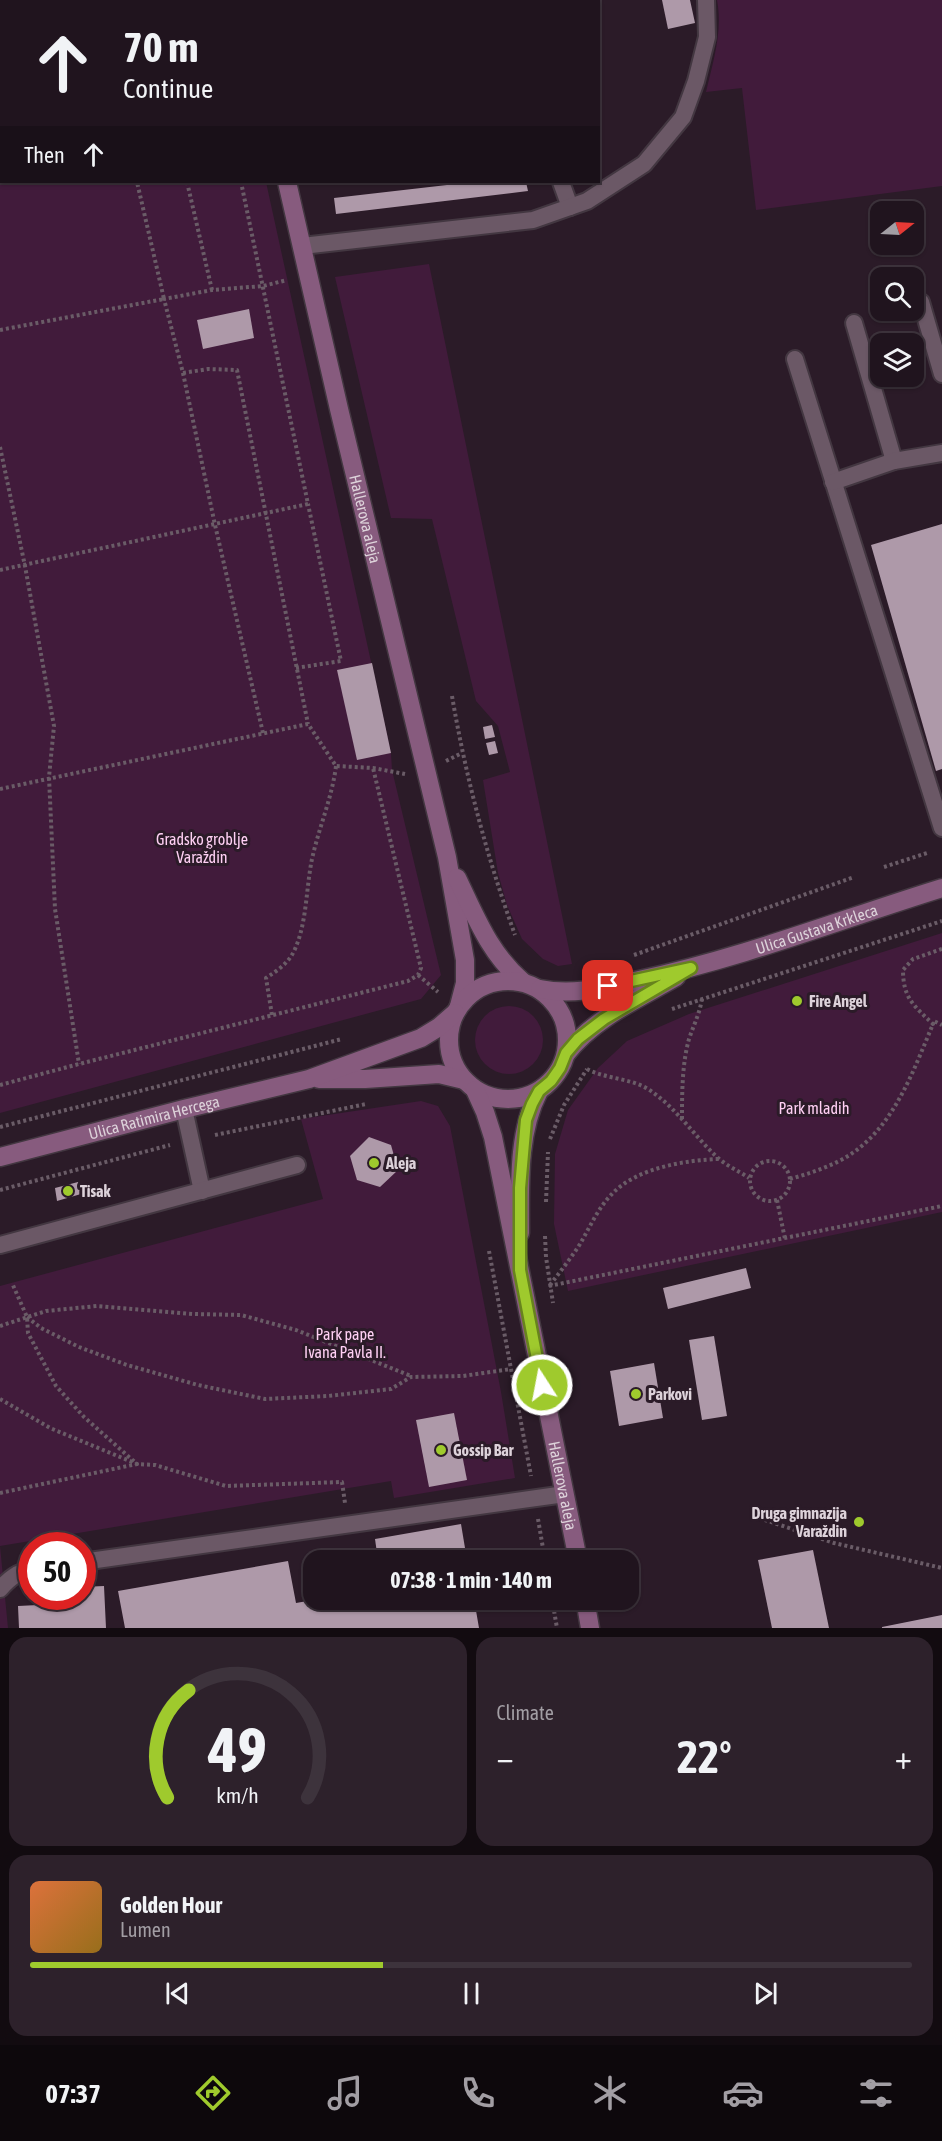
<!DOCTYPE html>
<html lang="en">
<head>
<meta charset="utf-8">
<style>
  body { margin:0; font-family:"Asap Condensed",sans-serif; background:#2d212b; color:#f1f3f6; height:100vh; display:flex; flex-direction:column; font-size:22px; white-space:nowrap }
  * { box-sizing:border-box; margin:0 }
  p { font-size:20px; color:#a29ea4 }
  .icon { flex:none; width:33px; height:33px; fill:none; stroke:currentColor; stroke-width:2; stroke-linecap:round; stroke-linejoin:round }
  .map { position:relative; height:1628px; overflow:hidden }
  .sheet { display:flex; flex-direction:column; gap:9px; padding:9px; background:#120b10; flex:1 }
  .sheet>* { flex:none }
  .guide { position:absolute; left:0px; top:0px; width:600px; height:183px; box-shadow:0 2px 4px #0004,0 0 0 2px #3d333c; background:#20141e; color:#f1f3f6; overflow:hidden }
  .needle { width:39px; rotate:72deg }
  .buttons { position:absolute; left:870px; top:201px; display:grid; gap:12px }
  .buttons a { display:grid; place-items:center; width:54px; height:54px; border-radius:12px; background:#20141e; box-shadow:0 2px 4px #0004,0 0 0 2px #3d333c; font-size:30px }
  .speed { position:absolute; left:18px; top:1532px; display:flex; gap:12px; font-size:30px; font-weight:700; text-align:center }
  .speed>* { display:grid; place-content:center; width:78px; height:78px; border-radius:50%; background:#20141e; box-shadow:0 2px 4px #0004,0 0 0 2px #3d333c; line-height:1 }
  .speed .limit { border:9px solid #d22; background:#fff; color:#111 }
  .pin { position:absolute; display:grid; place-items:center; width:51px; height:51px; color:#fff; margin:-26px; border-radius:12px; box-shadow:0 3px 9px #0006 }
  .me { position:absolute; width:66px; margin:-33px; rotate:349deg; stroke-linejoin:round; filter:drop-shadow(0 0 4px #0008) }
  .turn { display:flex; align-items:center; gap:21px; height:126px; padding:0 24px; font-size:27px }
  .turn .icon { width:78px; height:78px; stroke-width:2.5 }
  .turn b { display:block; font-size:42px; line-height:51px }
  .then { display:flex; align-items:center; height:57px; padding:0 24px; background:#0003; gap:12px; font-size:22px }
  .big { font-size:45px; font-weight:700; line-height:1.1 }
  .sheet .card { flex:1; display:flex; flex-direction:column; justify-content:center; gap:9px; min-width:0; padding:0 21px; border-radius:18px; background:#2d212b }
  .sheet .dial { align-items:center; gap:0 }
  .dial svg { height:156px; overflow:visible; fill:none; stroke:#3d333c; stroke-width:7; stroke-linecap:round; text-anchor:middle }
  .dial text { fill:#f1f3f6; stroke:none }
  .song { display:flex; align-items:center; gap:18px }
  .cover { width:72px; height:72px; border-radius:9px; background:linear-gradient(135deg,hsl(20 70% 55%),hsl(40 70% 35%)) }
  .played { height:6px; border-radius:3px; background:linear-gradient(90deg,#9fca2d 40%,#3d333c 40%) }
  .keys { display:flex; justify-content:space-around; direction:ltr }
  .heat { display:flex; justify-content:space-between; align-items:center; font-size:33px; direction:ltr }
  .sheet .tiles { flex:1; display:grid; gap:9px; grid-template-columns:1fr 1fr }
  .card:last-child { grid-column:span 2 }
  .trip { position:absolute; left:303px; top:1550px; width:336px; height:60px; border-radius:18px; background:#20141e; box-shadow:0 2px 4px #0004,0 0 0 2px #3d333c; font-weight:700; line-height:60px; text-align:center }
  .tabs { display:flex; height:96px; justify-content:space-around; align-items:center; background:#0d080c; color:#a29ea4 }
  .tabs .icon { width:42px; height:42px }
  .tabs .on { color:#9fca2d }
  .tabs b { font-size:27px; color:#f1f3f6 }
  .map>svg:first-child { display:block }
</style>
</head>
<body>
<div class="map">
<svg width="942" height="1628" viewBox="0 0 942 1628">
  <rect width="100%" height="100%" fill="#2b1b28"/>
  <g fill="#411b3b">
    <polygon points="0,0 226,0 227,1 2,2 2,182 266,182 391,753 392,770 441,975 421,999 0,1113"/>
    <polygon points="272,0 530,0 530,2"/>
    <path d="M717,0H942V186L756,210L742,88L706,92C713,62 723,31 717,0Z"/>
    <polygon points="429,264 572,964 558,966 543,959 522,939 507,905 498,873 483,780 510,772 498,726 476,701 432,519 391,518 335,277"/>
    <polygon points="942,933 942,1212 568,1291 554,1224 555,1154 568,1110 598,1068 627,1041 689,1014"/>
    <circle cx="509" cy="1040" r="34"/>
    <polygon points="421,1101 438,1106 450,1126 501,1392 515,1478 394,1498 391,1481 0,1546 8,1628 0,1628 0,1286 323,1199 301,1119"/>
  </g>
  <g fill="#ae99a9">
    <polygon points="662,0 690,0 695,23 668,29"/>
    <polygon points="473,182 526,182 528,191 336,214 334,198"/>
    <polygon points="249,309 254,338 203,349 197,320"/>
    <polygon points="942,524 942,769 936,771 871,545"/>
    <polygon points="372,663 391,753 357,760 337,670"/>
    <polygon points="492,725 495,737 485,739 483,727"/>
    <polygon points="495,741 498,753 489,755 486,743"/>
    <polygon points="369,1137 391,1145 398,1170 380,1187 357,1180 350,1156"/>
    <polygon points="78,1182 81,1194 57,1201 55,1188"/>
    <polygon points="746,1268 751,1288 668,1309 663,1288"/>
    <polygon points="714,1336 727,1416 702,1420 689,1340"/>
    <polygon points="654,1363 663,1418 619,1426 610,1371"/>
    <polygon points="454,1413 467,1480 429,1487 416,1420"/>
    <polygon points="461,1524 467,1560 378,1560 375,1539"/>
    <polygon points="813,1550 829,1628 772,1628 758,1560"/>
    <polygon points="288,1561 296,1603 319,1599 474,1599 479,1628 125,1628 118,1591"/>
    <polygon points="104,1586 106,1628 19,1628 18,1606 58,1604 58,1596 82,1596 82,1587"/>
    <polygon points="942,1615 942,1628 882,1628 882,1627"/>
  </g>
  <g fill="none" stroke-linecap="round" stroke-linejoin="round">
    <defs>
      <g id="lane">
        <polyline points="402,0 403,2"/>
        <polyline points="561,182 570,207"/>
        <polyline points="302,246 533,220 587,201 644,164 683,117 696,81 707,37 706,0"/>
        <polyline points="921,302 942,374"/>
        <polyline points="854,323 894,461"/>
        <polyline points="795,359 942,828"/>
        <polyline points="833,482 894,461 942,453"/>
        <polyline points="184,1109 202,1191"/>
        <polyline points="0,1245 297,1165"/>
        <polyline points="82,1562 565,1494"/>
        <path d="M0,1589C10,1578 17,1572 32,1570"/>
      </g>
      <g id="secondary">
        <polyline points="246,0 246,2"/>
        <path id="s1" d="M287,182L339,409L447,857L465,960V983L459,1006"/>
        <path d="M457,878C476,917 489,953 523,982"/>
        <circle cx="508" cy="1040" r="59"/>
        <path id="s2" d="M540,989C574,996 606,987 639,980C742,958 842,919 942,888"/>
        <path d="M566,1054C594,1018 638,999 676,977"/>
        <polyline points="319,1079 365,1079 439,1074 464,1080"/>
        <path id="s3" d="M475,1090L485,1112L493,1137L578,1560"/>
        <path id="s4" d="M0,1157L184,1109L309,1079L421,1038L439,1027L455,1013"/>
        <path d="M520,1233C520,1186 517,1133 539,1091"/>
        <polyline points="585,1599 590,1628"/>
      </g>
    </defs>
    <use href="#lane" stroke="#433741" stroke-width="20"/>
    <use href="#secondary" stroke="#433741" stroke-width="21"/>
    <g stroke="#6a5c67" stroke-width="4" stroke-dasharray="3 3" stroke-linecap="butt">
      <polyline points="99,0 99,2"/>
      <polyline points="149,0 149,2"/>
      <polyline points="201,0 201,2"/>
      <polyline points="0,146 2,146"/>
      <polyline points="187,182 212,290"/>
      <polyline points="0,330 164,299 137,182"/>
      <polyline points="183,373 208,369 237,370 308,724"/>
      <polyline points="0,447 25,566 54,726 49,777 55,909 79,1064"/>
      <polyline points="0,570 308,504 241,182"/>
      <polyline points="296,668 341,661 308,504"/>
      <path d="M452,696C466,778 487,857 515,935"/>
      <polyline points="263,733 215,525 183,373 164,299 212,290 263,286 287,280"/>
      <polyline points="446,761 462,753"/>
      <polyline points="0,789 308,724 336,766 373,768 405,774"/>
      <polyline points="884,867 927,853"/>
      <path d="M942,949L913,959L903,970C903,998 914,1006 933,1024L934,1021L942,1025"/>
      <polyline points="634,955 854,877"/>
      <polyline points="418,975 438,992"/>
      <polyline points="672,1009 942,921"/>
      <path d="M272,1015L266,978C278,970 289,963 295,949C307,922 306,888 312,859C319,827 332,798 336,766"/>
      <path d="M587,1069C606,1079 630,1078 648,1089C676,1107 694,1136 718,1158C727,1166 739,1171 749,1178"/>
      <polyline points="0,1085 79,1064 408,981 418,975 421,968 373,768"/>
      <path d="M682,1119C682,1093 682,1064 689,1039C694,1024 700,1013 702,998"/>
      <polyline points="0,1127 342,1039"/>
      <polyline points="215,1135 366,1104"/>
      <polyline points="550,1139 564,1105 587,1069"/>
      <circle cx="770" cy="1181" r="20"/>
      <path d="M790,1179C811,1173 836,1165 854,1152C896,1122 914,1069 933,1024"/>
      <polyline points="0,1190 170,1145"/>
      <polyline points="777,1200 785,1239"/>
      <polyline points="546,1202 548,1152"/>
      <polyline points="545,1236 546,1257 553,1303"/>
      <polyline points="489,1251 531,1476"/>
      <path d="M550,1285C560,1272 571,1258 580,1244C590,1227 598,1208 612,1194C636,1168 686,1160 719,1159"/>
      <polyline points="549,1286 942,1206"/>
      <polyline points="27,1317 41,1328 79,1347 127,1365 198,1385 265,1399 328,1396 391,1389 411,1377 463,1376 511,1369"/>
      <polyline points="0,1326 46,1311 97,1306 193,1314 241,1315 296,1330 411,1376"/>
      <polyline points="0,1399 50,1428 137,1464 155,1465 226,1486 342,1482 345,1503"/>
      <polyline points="0,1493 137,1464 84,1417 56,1386 28,1333 27,1317 12,1283"/>
      <polyline points="753,1516 834,1543 942,1568"/>
      <polyline points="538,1519 545,1560"/>
      <polyline points="552,1599 557,1628"/>
    </g>
    <use href="#lane" stroke="#6b5866" stroke-width="16"/>
    <use href="#secondary" stroke="#875b7e" stroke-width="18"/>
  </g>
  <g fill="none" stroke-linecap="round" stroke-linejoin="round">
    <defs>
      <polyline id="route" points="542,1385 520,1270 520,1188 526,1120 532,1104 539,1091 551,1081 560,1068 566,1053 578,1039 604,1019 691,968 608,986"/>
    </defs>
    <use href="#route" stroke="#67831d" stroke-width="15"/>
    <use href="#route" stroke="#9fca2d" stroke-width="10"/>
  </g>
  <g fill="#9fca2d" stroke="#2b1b28" stroke-width="2">
    <circle cx="797" cy="1001" r="6"/>
    <circle cx="374" cy="1163" r="6"/>
    <circle cx="68" cy="1191" r="6"/>
    <circle cx="636" cy="1394" r="6"/>
    <circle cx="441" cy="1450" r="6"/>
    <circle cx="859" cy="1522" r="6"/>
  </g>
  <g text-anchor="middle" dominant-baseline="central" stroke-width="6" stroke-linejoin="round" paint-order="stroke">
    <g font-size="16" fill="#ddd2da" stroke="#2b1b28">
      <text stroke="none"><textPath href="#s1" startOffset="346">Hallerova aleja</textPath></text>
      <text stroke="none"><textPath href="#s2" startOffset="285">Ulica Gustava Krkleca</textPath></text>
      <text stroke="none"><textPath href="#s4" startOffset="159">Ulica Ratimira Hercega</textPath></text>
      <text stroke="none"><textPath href="#s3" startOffset="406">Hallerova aleja</textPath></text>
    </g>
    <g font-size="16" fill="#ffd0f4" stroke="#2b1b28">
      <text x="202" y="839">Gradsko groblje<tspan x="202" dy="18">Varaždin</tspan></text>
      <text x="814" y="1108">Park mladih</text>
      <text x="345" y="1334">Park pape<tspan x="345" dy="18">Ivana Pavla II.</tspan></text>
    </g>
    <g font-size="16" font-weight="bold" fill="#ddd2da" stroke="#2b1b28" text-anchor="start">
      <text x="809" y="1001">Fire Angel</text>
      <text x="386" y="1163">Aleja</text>
      <text x="80" y="1191">Tisak</text>
      <text x="648" y="1394">Parkovi</text>
      <text x="453" y="1450">Gossip Bar</text>
      <text x="847" y="1513" text-anchor="end">Druga gimnazija<tspan x="847" dy="18">Varaždin</tspan></text>
    </g>
  </g>
</svg>
<div class="buttons">
<a><svg class="needle" viewBox="-14 -14 28 28"><path d="M0-13l5 13h-10z" fill="#e53935"/><path d="M0 13l5-13h-10z" fill="#a29ea4"/></svg></a>
<a><svg class="icon" aria-label="search" viewBox="0 0 24 24"><circle cx="10" cy="10" r="6"/><path d="M15 15l6 6"/></svg></a>
<a><svg class="icon" aria-label="layers" viewBox="0 0 24 24"><path d="M12 4l9 5-9 5-9-5zM3 14l9 5 9-5"/></svg></a>
</div>
<div class="speed"><div class="limit">50</div></div>
<div class="pin" style="left:608px;top:986px;background:#d93025"><svg class="icon" aria-label="arrive" viewBox="0 0 24 24"><path d="M6 21V4h12l-3 4 3 4H6"/></svg></div>
<svg class="me" style="left:542px;top:1385px" viewBox="-20 -20 40 40"><circle r="17" fill="#9fca2d" stroke="#fff" stroke-width="3"/><path d="M0-11L8 9 0 5-8 9z" fill="#fff"/></svg>
<div class="trip">07:38 · 1 min · 140 m</div>
<div class="guide">
<div class="turn"><svg class="icon" aria-label="ahead" viewBox="0 0 24 24"><path d="M12 20V5M6 11l6-6 6 6"/></svg><div><b>70 m</b>Continue</div></div>
<div class="then">Then<svg class="icon" aria-label="ahead" viewBox="0 0 24 24"><path d="M12 20V5M6 11l6-6 6 6"/></svg></div>
</div>
</div>
<section class="sheet">
<div class="tiles">
<div class="card dial"><svg viewBox="0 0 100 80">
<path d="M14 69A42 42 0 1 1 86 69"/>
<path d="M14 69A42 42 0 0 1 25 14" stroke="#9fca2d"/>
<text x="50" y="56" font-size="32" font-weight="700">49</text>
<text x="50" y="72" font-size="11">km/h</text>
</svg></div>
<div class="card"><p>Climate</p>
<div class="heat"><a>−</a><b class="big">22°</b><a>+</a></div>
</div>
<div class="card">
<div class="song"><i class="cover"></i><div><b>Golden Hour</b><p>Lumen</p></div></div>
<div class="played"></div>
<div class="keys"><svg class="icon" aria-label="previous" viewBox="0 0 24 24"><path d="M18 5L8 12l10 7zM5 5v14"/></svg><svg class="icon" aria-label="pause" viewBox="0 0 24 24"><path d="M8 5v14M16 5v14"/></svg><svg class="icon" aria-label="next" viewBox="0 0 24 24"><path d="M6 5l10 7-10 7zM19 5v14"/></svg></div>
</div>
</div>
</section>
<nav class="tabs">
<b>07:37</b>
<svg class="icon on" aria-label="directions" viewBox="0 0 24 24"><path d="M12 3l9 9-9 9-9-9zM9 14v-3h6M13 9l2 2-2 2"/></svg>
<svg class="icon" aria-label="music" viewBox="0 0 24 24"><path d="M9 18V5l10-2v13"/><circle cx="6" cy="18" r="3"/><circle cx="16" cy="16" r="3"/></svg>
<svg class="icon" aria-label="phone" viewBox="0 0 24 24"><path d="M5 4h4l2 5-3 2q2 4 5 5l2-3 5 2v4C11 20 4 13 5 4z"/></svg>
<svg class="icon" aria-label="climate" viewBox="0 0 24 24"><path d="M12 3v18M4 7l16 10M4 17L20 7"/></svg>
<svg class="icon" aria-label="car" viewBox="0 0 24 24"><path d="M5 17H2v-5l4-1 3-4h7l3 4 3 1v5h-3M9 17h6M6 11h13"/><circle cx="7" cy="17" r="2"/><circle cx="17" cy="17" r="2"/></svg>
<svg class="icon" aria-label="filters" viewBox="0 0 24 24"><path d="M4 7h16M4 17h16"/><circle cx="9" cy="7" r="2"/><circle cx="15" cy="17" r="2"/></svg>
</nav>
</body>
</html>
